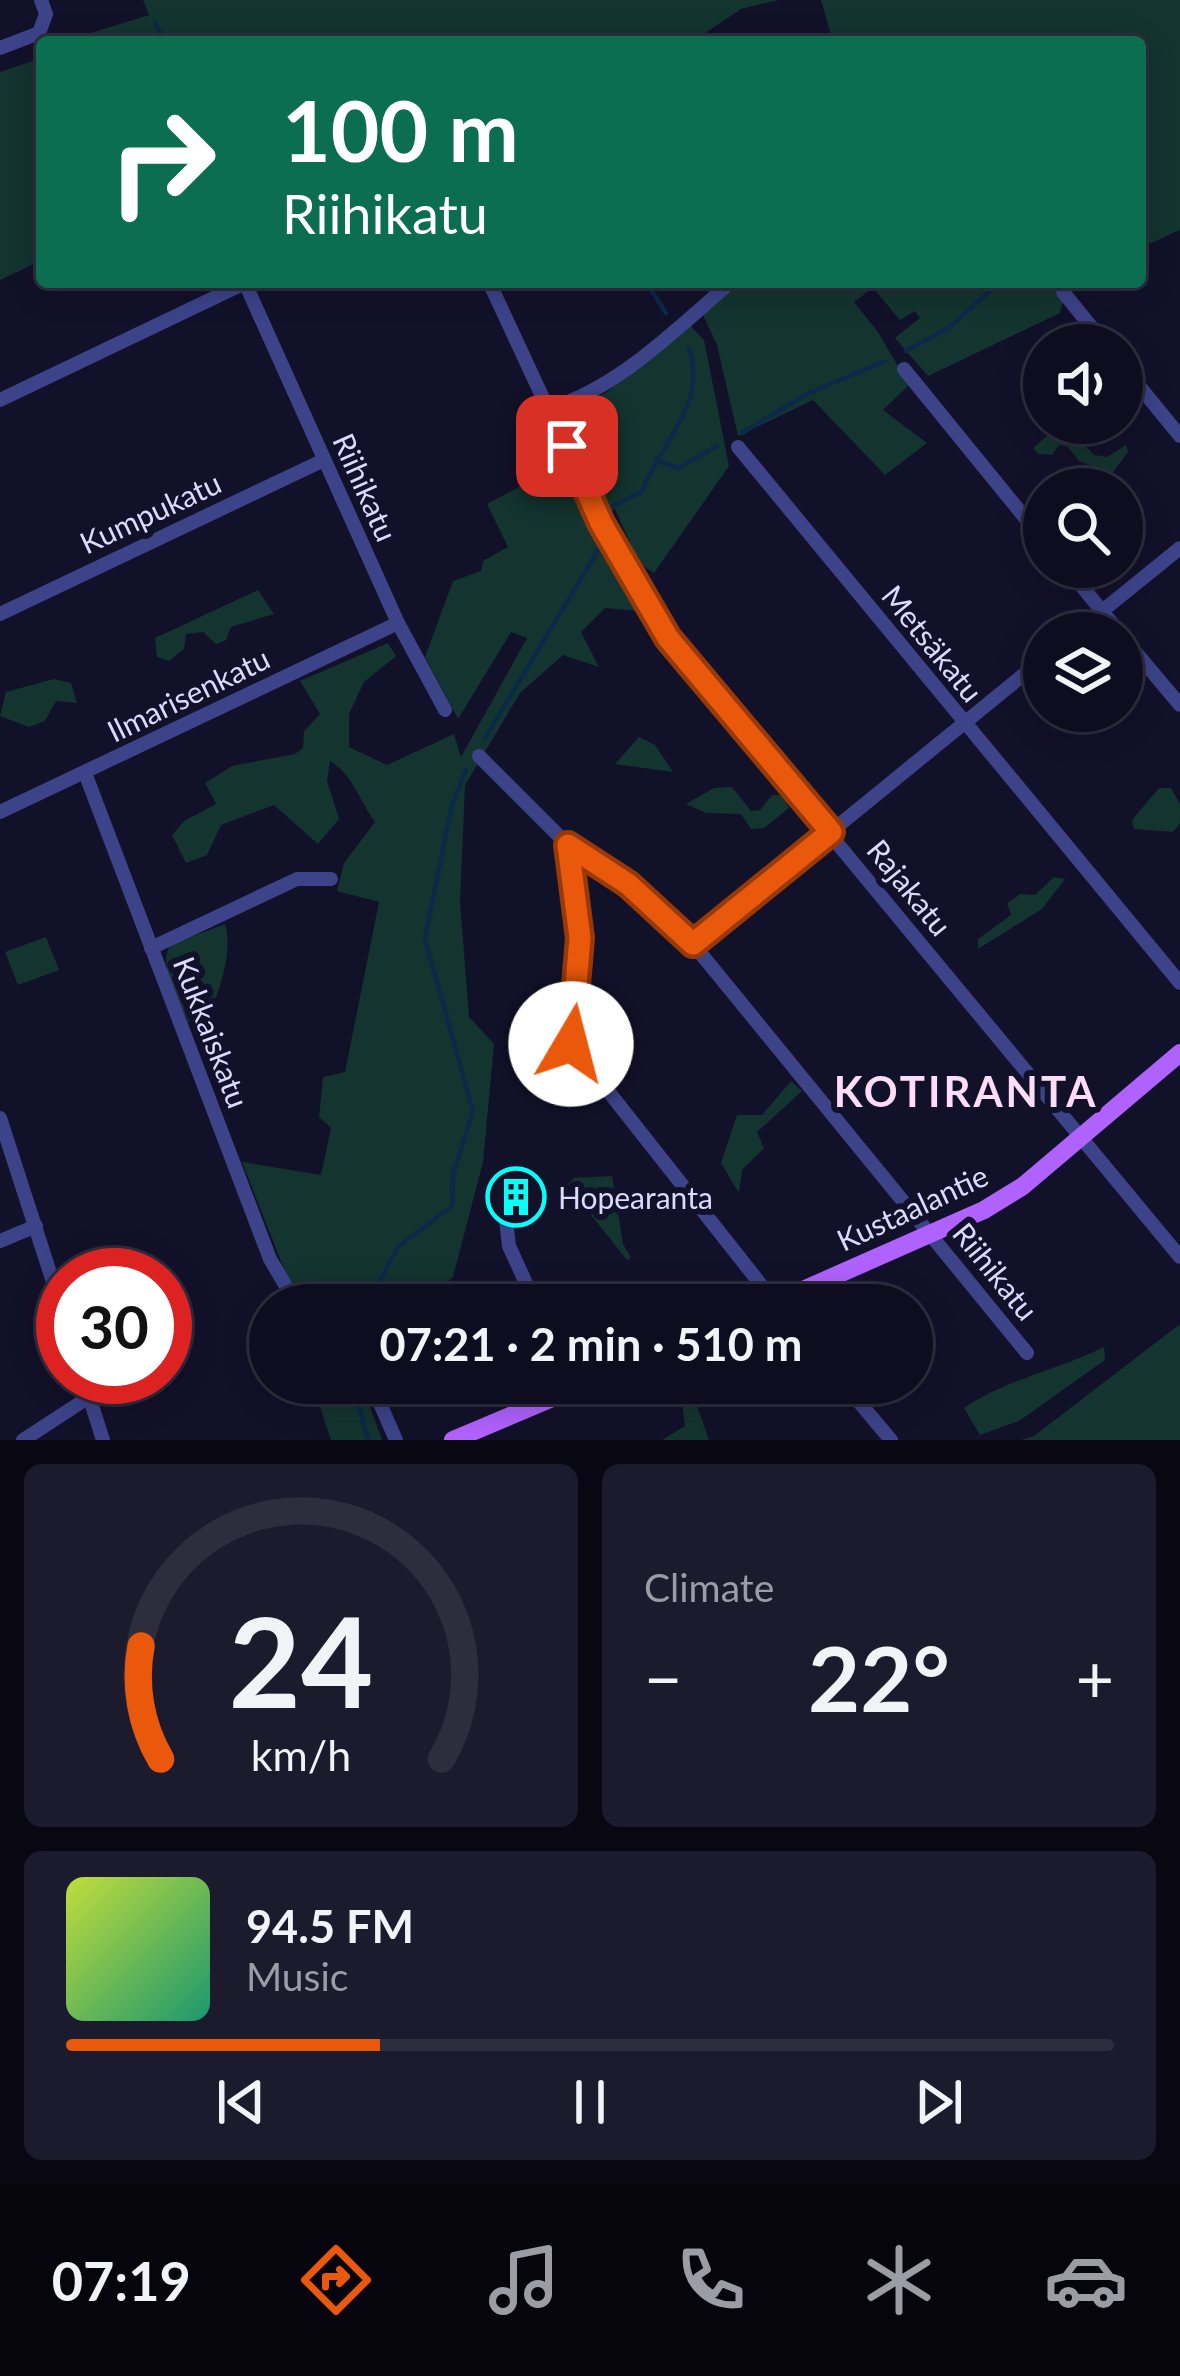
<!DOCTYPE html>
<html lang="en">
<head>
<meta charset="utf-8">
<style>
  body { margin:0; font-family:Lato,sans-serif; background:#1c1b2d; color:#f1f3f6; height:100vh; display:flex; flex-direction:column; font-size:45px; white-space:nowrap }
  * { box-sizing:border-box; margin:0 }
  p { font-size:39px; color:#9b9ca5 }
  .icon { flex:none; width:66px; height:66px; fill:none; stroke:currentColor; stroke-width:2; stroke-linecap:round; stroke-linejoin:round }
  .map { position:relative; height:1440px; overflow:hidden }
  .panel { display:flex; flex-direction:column; gap:24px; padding:24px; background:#080712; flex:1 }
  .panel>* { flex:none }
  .banner { position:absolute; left:36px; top:36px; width:1110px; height:252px; border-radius:12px; box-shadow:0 6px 30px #0003,0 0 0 3px #2e2d3e; background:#0b6e4f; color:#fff; overflow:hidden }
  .fabs { position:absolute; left:1023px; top:324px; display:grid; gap:24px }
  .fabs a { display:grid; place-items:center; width:120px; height:120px; border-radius:50%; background:#0e0d20; box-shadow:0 6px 30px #0003,0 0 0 3px #2e2d3e; font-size:60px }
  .speed { position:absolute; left:36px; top:1248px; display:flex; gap:24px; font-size:60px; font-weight:700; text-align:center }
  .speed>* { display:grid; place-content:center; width:156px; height:156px; border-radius:50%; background:#0e0d20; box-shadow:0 6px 30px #0003,0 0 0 3px #2e2d3e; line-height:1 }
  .speed .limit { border:18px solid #d22; background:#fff; color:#111 }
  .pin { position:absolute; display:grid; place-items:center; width:102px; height:102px; color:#fff; margin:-51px; border-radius:24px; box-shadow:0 6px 18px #0006 }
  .me { position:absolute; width:132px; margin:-66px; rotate:8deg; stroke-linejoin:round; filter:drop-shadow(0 0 9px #0008) }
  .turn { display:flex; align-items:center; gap:42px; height:252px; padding:0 48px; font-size:54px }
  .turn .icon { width:156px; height:156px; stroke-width:2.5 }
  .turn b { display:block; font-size:84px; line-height:102px }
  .big { font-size:90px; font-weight:700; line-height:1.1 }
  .panel .card { flex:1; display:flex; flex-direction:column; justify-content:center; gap:18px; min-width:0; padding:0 42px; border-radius:18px; background:#1c1b2d }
  .panel .dial { align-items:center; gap:0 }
  .dial svg { height:312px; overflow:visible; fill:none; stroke:#2e2d3e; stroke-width:7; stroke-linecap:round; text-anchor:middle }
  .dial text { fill:#f1f3f6; stroke:none }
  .song { display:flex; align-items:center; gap:36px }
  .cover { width:144px; height:144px; border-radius:18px; background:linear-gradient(135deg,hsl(70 70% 55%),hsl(160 70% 35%)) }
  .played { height:12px; border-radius:6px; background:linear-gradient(90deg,#ea580c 30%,#2e2d3e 30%) }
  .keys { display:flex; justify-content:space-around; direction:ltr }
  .heat { display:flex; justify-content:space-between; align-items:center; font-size:66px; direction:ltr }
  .panel .tiles { flex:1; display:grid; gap:24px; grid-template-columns:1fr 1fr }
  .card:last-child { grid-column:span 2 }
  .trip { position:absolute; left:249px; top:1284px; width:684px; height:120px; border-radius:60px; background:#0e0d20; box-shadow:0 6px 30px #0003,0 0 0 3px #2e2d3e; font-weight:700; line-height:120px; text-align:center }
  .tab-bar { display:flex; height:192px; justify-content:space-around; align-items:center; background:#06050d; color:#9b9ca5 }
  .tab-bar .icon { width:84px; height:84px }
  .tab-bar .on { color:#ea580c }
  .tab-bar b { font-size:54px; color:#f1f3f6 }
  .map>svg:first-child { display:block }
</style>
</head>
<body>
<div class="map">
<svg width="1180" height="1440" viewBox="0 0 1180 1440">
  <rect width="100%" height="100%" fill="#12112a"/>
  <g fill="#14342f">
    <polygon points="143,0 779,0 741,9 692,42 62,42 149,15"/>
    <polygon points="821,0 1180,0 1180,230 1140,248 1140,42 833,42"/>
    <polygon points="42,58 42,260 0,280 0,72"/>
    <polygon points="741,282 1067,282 1060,313 928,376 895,338 920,318 915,311 900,320 873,288 854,302 878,332 909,385 883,410 927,443 885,475 813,400 738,436 717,345 703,315"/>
    <path d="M689,324L704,340L729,466L654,573L639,563L615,509L591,521L638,611L605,608L581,632L599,667L563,655L520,693L465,785L460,902L469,1017L494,1044L483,1162L453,1277L421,1305H316L288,1279L242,1162L321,1175L331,1128L319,1117L323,1077L345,1072L379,902L337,891L344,863L375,822C359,800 353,775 330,761L327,781L339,819L318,844L274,805L221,825L207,855L186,863L172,835L184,821L216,804L205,783L232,766L295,754L303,748L304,731L320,714L300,681L388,643L396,656L364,682L349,714V747L387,765L454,734L461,757L527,638L511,632L458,719L425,657L453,581L481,571L483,561L508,547L487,504L532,480L550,430L579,486V442L600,446L614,431L602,410L567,428L564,412L607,392Z"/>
    <polygon points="1062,423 1083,423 1078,438 1094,455 1107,457 1126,445 1128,452 1111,475 1079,461 1067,446 1059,445 1052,455 1038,454 1033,448"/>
    <polygon points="258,590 274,614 231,627 226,640 216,644 203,632 186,634 184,649 169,661 157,657 155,638"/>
    <polygon points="54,679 71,683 77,703 56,701 45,721 29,727 0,716 6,692"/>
    <polygon points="639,737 655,745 673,772 615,764"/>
    <polygon points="732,787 751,811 760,810 772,795 783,795 789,808 764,828 751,829 741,814 706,813 686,804 714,788"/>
    <polygon points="1159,788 1171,788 1180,804 1180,823 1173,832 1134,829 1132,820"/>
    <polygon points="1054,877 1065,879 1042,909 978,949 978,939 1011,915 1007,903 1020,894 1035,895"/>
    <path d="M225,924C235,955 214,1011 196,1036C184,1012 156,972 170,945Z"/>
    <polygon points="46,937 59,970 18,985 5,952"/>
    <polygon points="791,1081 802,1091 757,1132 764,1148 742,1170 739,1193 721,1163 737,1115 762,1115"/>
    <polygon points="612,1176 623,1244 631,1258 627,1260 567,1185 574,1178"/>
    <polygon points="1180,1324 1180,1440 1021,1440 1034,1436"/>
    <path d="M1104,1347L1105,1360L1019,1421L980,1435L964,1408C1007,1379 1058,1370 1104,1347Z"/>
    <polygon points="312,1383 361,1383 382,1440 331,1440"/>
    <polygon points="659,1383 689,1383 709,1440 662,1440 685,1426 682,1402"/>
  </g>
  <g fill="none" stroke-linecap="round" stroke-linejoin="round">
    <g stroke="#0b2949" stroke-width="4.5">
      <polyline points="155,23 165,42"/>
      <polyline points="1140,145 1143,141"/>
      <polyline points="646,282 666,313"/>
      <polyline points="906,351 950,327 1000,282"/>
      <polyline points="742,433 807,394 885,361"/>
      <polyline points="655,460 679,468 717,446"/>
      <path d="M610,508L642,491C662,440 708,404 689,348"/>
      <polyline points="485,738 599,549"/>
      <polyline points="367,1305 398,1247 452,1206 453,1175 473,1111 425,939 452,805 466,770"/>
      <polyline points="353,1383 368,1440"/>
    </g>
    <g stroke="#3c4389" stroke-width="14">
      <polyline points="0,48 39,33 46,14 41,0"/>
      <polyline points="489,282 601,523 667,638 1180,1257"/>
      <polyline points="245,283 398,623 445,710"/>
      <polyline points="1063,292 1106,345"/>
      <polyline points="1122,365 1180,436"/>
      <polyline points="904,369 1044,541"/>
      <polyline points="0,400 247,282"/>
      <path d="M551,408C620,387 677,328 731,282"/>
      <polyline points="738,447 1180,983"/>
      <polyline points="1066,567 1120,633"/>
      <polyline points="0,614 324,460"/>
      <polyline points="1075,633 1180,548"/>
      <polyline points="1122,636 1180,705"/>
      <polyline points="479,756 568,845 629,884 693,944 1027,1353"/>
      <polyline points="85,773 270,1259 297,1305"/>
      <polyline points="0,812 398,623"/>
      <polyline points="568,845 580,938 571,1044 777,1305"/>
      <polyline points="693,944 1044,658"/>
      <polyline points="151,948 297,879 331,879"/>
      <polyline points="0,1118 63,1313"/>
      <polyline points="506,1220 509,1246 536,1305"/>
      <polyline points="0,1241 36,1226"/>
      <polyline points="83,1377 103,1440"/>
      <polyline points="371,1383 396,1440"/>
      <polyline points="843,1383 891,1440"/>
      <polyline points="23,1440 89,1397"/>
    </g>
    <g stroke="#b062fe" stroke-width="18">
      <polyline points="769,1305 984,1210 1023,1186 1180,1053"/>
      <polyline points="453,1440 588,1383"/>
    </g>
  </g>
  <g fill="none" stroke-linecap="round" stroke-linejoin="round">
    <defs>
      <polyline id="route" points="567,446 601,523 668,638 831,832 693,944 628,884 568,845 580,938 571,1044"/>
    </defs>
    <use href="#route" stroke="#983908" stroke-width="30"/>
    <use href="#route" stroke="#ea580c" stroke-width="21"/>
  </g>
  <defs>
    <symbol id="building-ring" viewBox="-11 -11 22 22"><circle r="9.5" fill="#12112a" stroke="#08fef7" stroke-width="1.5"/><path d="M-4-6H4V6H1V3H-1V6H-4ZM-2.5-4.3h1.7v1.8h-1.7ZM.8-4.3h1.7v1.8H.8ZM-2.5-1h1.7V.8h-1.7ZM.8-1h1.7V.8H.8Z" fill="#08fef7"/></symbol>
  </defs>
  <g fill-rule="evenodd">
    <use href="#building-ring" x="483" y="1164" width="66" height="66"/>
  </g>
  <g text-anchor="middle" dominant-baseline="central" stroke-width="12" stroke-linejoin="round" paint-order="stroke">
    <g font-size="30" fill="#dadbff" stroke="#12112a">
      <text transform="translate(366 487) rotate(66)">Riihikatu</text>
      <text transform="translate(150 512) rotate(-25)">Kumpukatu</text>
      <text transform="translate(933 643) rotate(51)">Metsäkatu</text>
      <text transform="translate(188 694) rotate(-26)">Ilmarisenkatu</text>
      <text transform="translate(910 887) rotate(51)">Rajakatu</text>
      <text transform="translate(212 1032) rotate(69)">Kukkaiskatu</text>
      <text transform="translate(912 1207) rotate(-25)">Kustaalantie</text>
      <text transform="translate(996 1271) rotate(51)">Riihikatu</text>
    </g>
    <g font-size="30" fill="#dadbff" stroke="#12112a" text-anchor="start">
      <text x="558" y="1197">Hopearanta</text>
    </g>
    <g font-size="42" font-weight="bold" letter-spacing="3" fill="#ffdcf7" stroke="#12112a">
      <text x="966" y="1091">KOTIRANTA</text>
    </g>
  </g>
</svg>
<div class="fabs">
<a><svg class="icon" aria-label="sound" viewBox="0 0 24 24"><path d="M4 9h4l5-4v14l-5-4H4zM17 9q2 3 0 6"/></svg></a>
<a><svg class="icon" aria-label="search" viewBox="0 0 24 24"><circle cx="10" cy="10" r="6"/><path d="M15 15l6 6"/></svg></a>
<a><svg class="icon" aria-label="layers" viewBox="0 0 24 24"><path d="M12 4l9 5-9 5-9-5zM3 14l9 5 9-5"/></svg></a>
</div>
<div class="speed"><div class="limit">30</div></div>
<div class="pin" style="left:567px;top:446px;background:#d93025"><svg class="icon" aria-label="arrive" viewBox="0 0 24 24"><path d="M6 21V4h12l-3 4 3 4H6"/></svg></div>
<svg class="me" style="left:571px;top:1044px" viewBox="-20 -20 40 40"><circle r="19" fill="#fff"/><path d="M0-13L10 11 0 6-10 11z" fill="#ea580c"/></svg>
<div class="trip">07:21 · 2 min · 510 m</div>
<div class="banner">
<div class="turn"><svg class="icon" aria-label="right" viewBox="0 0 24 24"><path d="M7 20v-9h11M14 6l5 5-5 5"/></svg><div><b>100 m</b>Riihikatu</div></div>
</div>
</div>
<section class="panel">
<div class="tiles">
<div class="card dial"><svg viewBox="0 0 100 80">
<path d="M14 69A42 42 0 1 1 86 69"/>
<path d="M14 69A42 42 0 0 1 9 40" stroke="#ea580c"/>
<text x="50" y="56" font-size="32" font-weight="700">24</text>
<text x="50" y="72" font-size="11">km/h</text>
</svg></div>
<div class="card"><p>Climate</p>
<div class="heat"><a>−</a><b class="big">22°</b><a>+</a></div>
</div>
<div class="card">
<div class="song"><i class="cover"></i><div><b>94.5 FM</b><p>Music</p></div></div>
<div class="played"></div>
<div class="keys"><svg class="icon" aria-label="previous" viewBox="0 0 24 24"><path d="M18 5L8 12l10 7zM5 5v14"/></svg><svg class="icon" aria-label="pause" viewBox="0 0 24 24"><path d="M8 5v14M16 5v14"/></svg><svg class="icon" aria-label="next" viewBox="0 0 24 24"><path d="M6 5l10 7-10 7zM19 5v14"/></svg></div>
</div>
</div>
</section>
<nav class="tab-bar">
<b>07:19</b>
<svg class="icon on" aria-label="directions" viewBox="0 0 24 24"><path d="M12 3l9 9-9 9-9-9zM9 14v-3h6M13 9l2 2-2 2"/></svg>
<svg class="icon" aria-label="music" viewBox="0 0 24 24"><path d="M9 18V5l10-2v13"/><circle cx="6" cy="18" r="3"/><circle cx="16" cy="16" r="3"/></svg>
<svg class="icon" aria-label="phone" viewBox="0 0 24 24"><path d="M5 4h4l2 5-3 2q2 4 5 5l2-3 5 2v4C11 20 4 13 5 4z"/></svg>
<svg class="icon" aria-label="climate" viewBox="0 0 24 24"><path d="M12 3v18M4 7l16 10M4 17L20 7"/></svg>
<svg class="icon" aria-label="car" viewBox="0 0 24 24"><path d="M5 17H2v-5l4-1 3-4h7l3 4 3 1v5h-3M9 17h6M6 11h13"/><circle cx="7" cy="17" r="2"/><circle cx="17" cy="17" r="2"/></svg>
</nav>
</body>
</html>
